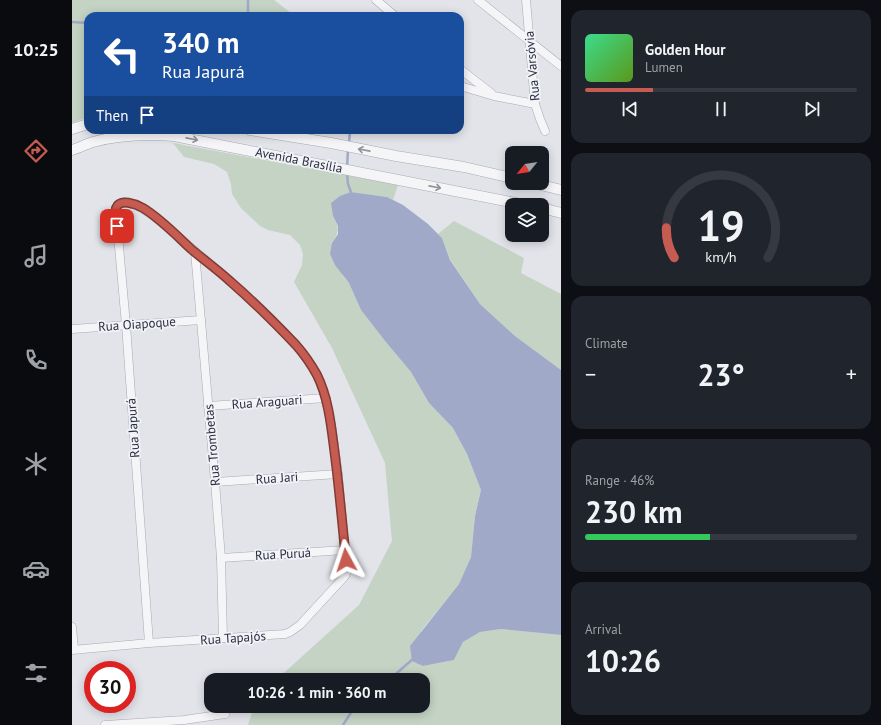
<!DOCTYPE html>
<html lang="en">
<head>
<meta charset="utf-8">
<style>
  body { margin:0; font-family:"PT Sans",sans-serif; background:#20242c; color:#f1f3f6; height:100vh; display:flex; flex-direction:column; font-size:15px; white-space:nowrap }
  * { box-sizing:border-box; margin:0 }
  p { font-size:13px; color:#9ea1a6 }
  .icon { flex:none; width:22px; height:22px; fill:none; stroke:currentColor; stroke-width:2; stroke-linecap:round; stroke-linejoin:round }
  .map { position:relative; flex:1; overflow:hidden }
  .side { display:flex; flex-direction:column; gap:10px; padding:10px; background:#0d0f14; width:320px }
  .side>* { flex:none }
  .guide { position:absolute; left:12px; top:12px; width:380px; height:122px; border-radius:12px; box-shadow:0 2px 10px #0003; background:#1a4fa0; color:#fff; overflow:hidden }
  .needle { width:26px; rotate:240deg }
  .buttons { position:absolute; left:433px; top:146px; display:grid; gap:8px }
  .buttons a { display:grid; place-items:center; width:44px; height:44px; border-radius:8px; background:#171b24; box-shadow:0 2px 10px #0003; font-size:20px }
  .speed { position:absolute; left:12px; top:661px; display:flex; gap:8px; font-size:20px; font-weight:700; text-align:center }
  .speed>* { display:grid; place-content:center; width:52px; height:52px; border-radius:50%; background:#171b24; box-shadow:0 2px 10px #0003; line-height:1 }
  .speed .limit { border:6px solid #d22; background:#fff; color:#111 }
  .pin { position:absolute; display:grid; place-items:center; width:34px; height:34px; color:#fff; margin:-17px; border-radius:8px; box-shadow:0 2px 6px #0006 }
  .me { position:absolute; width:44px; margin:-22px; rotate:355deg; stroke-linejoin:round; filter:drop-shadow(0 0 3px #0008) }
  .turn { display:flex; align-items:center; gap:14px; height:84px; padding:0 12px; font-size:18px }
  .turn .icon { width:52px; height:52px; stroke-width:2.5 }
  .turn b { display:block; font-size:28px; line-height:34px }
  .then { display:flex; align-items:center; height:38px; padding:0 12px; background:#0003; gap:8px; font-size:15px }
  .big { font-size:30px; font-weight:700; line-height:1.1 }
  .side .card { flex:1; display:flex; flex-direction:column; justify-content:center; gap:6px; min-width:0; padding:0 14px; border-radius:12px; background:#20242c }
  .side .dial { align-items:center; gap:0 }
  .dial svg { height:104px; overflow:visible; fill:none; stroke:#363941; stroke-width:7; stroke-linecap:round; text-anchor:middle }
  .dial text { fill:#f1f3f6; stroke:none }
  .song { display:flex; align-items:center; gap:12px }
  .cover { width:48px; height:48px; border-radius:6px; background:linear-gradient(135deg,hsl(150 70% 55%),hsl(90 70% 35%)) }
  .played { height:4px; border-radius:2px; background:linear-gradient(90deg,#c65b51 25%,#363941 25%) }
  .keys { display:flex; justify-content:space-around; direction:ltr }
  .heat { display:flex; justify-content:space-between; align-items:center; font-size:22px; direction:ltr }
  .charge { height:6px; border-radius:3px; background:linear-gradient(90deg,#34c759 46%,#363941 0) }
  .trip { position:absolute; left:132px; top:673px; width:226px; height:40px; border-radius:12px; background:#171b24; box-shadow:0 2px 10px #0003; font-weight:700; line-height:40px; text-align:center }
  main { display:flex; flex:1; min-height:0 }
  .menu { display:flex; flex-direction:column; width:72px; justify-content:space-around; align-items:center; background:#090b0e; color:#9ea1a6 }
  .menu .icon { width:28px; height:28px }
  .menu .active { color:#c65b51 }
  .menu b { font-size:18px; color:#f1f3f6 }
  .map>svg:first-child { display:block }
</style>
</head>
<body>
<main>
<nav class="menu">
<b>10:25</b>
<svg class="icon active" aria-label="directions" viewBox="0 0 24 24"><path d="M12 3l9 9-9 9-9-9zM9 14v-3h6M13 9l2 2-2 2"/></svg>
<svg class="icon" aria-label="music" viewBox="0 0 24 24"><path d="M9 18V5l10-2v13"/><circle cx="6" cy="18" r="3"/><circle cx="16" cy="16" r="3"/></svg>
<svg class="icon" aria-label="phone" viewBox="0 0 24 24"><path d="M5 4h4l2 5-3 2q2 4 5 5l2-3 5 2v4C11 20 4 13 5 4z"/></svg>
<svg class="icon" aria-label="climate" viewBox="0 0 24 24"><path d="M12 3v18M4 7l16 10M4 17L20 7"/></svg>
<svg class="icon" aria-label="car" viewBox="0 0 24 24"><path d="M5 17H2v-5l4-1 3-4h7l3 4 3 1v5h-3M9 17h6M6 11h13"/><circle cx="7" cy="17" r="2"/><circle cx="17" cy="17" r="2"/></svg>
<svg class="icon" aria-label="filters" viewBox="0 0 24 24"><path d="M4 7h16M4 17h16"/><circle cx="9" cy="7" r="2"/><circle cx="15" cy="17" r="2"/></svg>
</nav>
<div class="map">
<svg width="489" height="725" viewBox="0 0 489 725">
  <rect width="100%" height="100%" fill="#e2e4ea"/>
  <g fill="#c4d3c4">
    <polygon points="0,0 202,0 223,16 16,16 16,117 0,123"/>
    <path d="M101,143L326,185L321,200L315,197L279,192L261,216C267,229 268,230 260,243L271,276L277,283L289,310L313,341L339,372L357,403L381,428L395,454L409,490L403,516L399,557L387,584L349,631L351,666L382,660L391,642L408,632L429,629L489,635V725H176L182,706H351V680H204L287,605L320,541L313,463L260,348L222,282L230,265L231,254L228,245L218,235L196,230L188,226L169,208L160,194L159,184L155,172L142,164L112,157Z"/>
    <polygon points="382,221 452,258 449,273 489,294 489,370 443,336 408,304 378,259 370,238 366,234"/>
  </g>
  <polygon fill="#a0a9c7" points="279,192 315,197 331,205 356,224 370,238 378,260 408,304 443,336 489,370 489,635 429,629 408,632 391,642 382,660 351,666 340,661 338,646 387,584 399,557 403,516 409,490 395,454 381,428 357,403 339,372 313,341 289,310 277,283 263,265 258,254 260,243 266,234 266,226 261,216 259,203 268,196"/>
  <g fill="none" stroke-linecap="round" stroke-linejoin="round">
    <g stroke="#a0a9c7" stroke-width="2.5">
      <polyline points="176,0 176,16"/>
      <polyline points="0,22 16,23"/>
      <polyline points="277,144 278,130"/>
      <polyline points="275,168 276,149"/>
      <polyline points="275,173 276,184 280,195"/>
      <polyline points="317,680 342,658"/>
      <polyline points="271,725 280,711 286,706"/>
    </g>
    <defs>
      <g id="minor">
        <polyline points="304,0 323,16"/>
        <polyline points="406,0 489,66"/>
        <polyline points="454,0 463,104 468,119 473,131"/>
        <polyline points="388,69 419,93"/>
        <polyline points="388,86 422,96 463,104"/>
        <polyline points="123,252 143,482 149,558 151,638"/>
        <polyline points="0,329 129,320"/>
        <polyline points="136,406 254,398"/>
        <polyline points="143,482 266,474"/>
        <polyline points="149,558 273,550"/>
        <polyline points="0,627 2,649"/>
        <polyline points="0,650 77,643 213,634 218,632 228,625 273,576 275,571 266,474 260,429 254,398 245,375 236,361 225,346 195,315 158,281 89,222 79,214 64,205 51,202 45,205 44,213 54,325 77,643"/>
        <polyline points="33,725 112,720 153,714"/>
      </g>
      <g id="tertiary">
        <polyline points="0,129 16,124"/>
        <polyline points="178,130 259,143 324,156 392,167 440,178"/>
        <path d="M0,150C7,148 14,144 21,142C47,135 75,134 102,136L454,205"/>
        <polyline points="461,183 489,190"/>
        <polyline points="470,208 489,213"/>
      </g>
    </defs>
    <use href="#minor" stroke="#a7aab4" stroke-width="9"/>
    <use href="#tertiary" stroke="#a7aab4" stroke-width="11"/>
    <use href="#minor" stroke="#f5f5f8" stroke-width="8"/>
    <use href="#tertiary" stroke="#f5f5f8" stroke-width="10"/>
  </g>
  <defs><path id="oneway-shaft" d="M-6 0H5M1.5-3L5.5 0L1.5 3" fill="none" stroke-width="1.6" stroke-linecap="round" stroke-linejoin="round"/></defs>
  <g stroke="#90929c">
    <use href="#oneway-shaft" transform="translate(120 139) rotate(11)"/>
    <use href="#oneway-shaft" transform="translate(292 150) rotate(-169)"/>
    <use href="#oneway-shaft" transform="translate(363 187) rotate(11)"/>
  </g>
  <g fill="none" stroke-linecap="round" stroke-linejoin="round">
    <defs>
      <path id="route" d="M45,226L44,208C48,198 64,204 71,208C89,219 104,235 119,249C132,260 146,270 159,282C182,302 203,323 224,345C232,354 239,364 245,375C256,397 259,424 262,448C267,485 270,522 274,560"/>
    </defs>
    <use href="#route" stroke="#813b35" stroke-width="10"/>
    <use href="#route" stroke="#c65b51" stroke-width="7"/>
  </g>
  <g text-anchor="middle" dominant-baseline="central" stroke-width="3.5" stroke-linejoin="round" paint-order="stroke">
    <g font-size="13" fill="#2b2e41" stroke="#f2f3f7">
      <text transform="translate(460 66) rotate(-95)">Rua Varsóvia</text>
      <text transform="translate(227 160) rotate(11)">Avenida Brasília</text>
      <text transform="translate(65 324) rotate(-4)">Rua Oiapoque</text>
      <text transform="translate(195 402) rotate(-4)">Rua Araguari</text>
      <text transform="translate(61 428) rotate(-94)">Rua Japurá</text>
      <text transform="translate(140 445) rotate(-95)">Rua Trombetas</text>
      <text transform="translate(205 478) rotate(-4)">Rua Jari</text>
      <text transform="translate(211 554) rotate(-3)">Rua Puruá</text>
      <text transform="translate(161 638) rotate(-4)">Rua Tapajós</text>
    </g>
  </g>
</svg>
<div class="buttons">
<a><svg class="needle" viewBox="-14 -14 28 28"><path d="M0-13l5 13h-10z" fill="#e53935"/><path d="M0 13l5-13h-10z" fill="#9ea1a6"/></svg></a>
<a><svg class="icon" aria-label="layers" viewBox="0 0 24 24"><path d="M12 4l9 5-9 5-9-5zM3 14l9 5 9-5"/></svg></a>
</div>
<div class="speed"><div class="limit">30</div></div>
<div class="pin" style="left:45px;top:226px;background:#d93025"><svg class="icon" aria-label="arrive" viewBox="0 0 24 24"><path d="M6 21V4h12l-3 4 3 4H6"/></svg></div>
<svg class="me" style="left:274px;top:560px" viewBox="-20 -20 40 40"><path d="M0-17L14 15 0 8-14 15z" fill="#c65b51" stroke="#fff" stroke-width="4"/></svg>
<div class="trip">10:26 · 1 min · 360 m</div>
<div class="guide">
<div class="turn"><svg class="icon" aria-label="left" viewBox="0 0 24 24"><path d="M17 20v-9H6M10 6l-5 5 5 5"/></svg><div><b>340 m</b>Rua Japurá</div></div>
<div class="then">Then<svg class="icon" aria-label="arrive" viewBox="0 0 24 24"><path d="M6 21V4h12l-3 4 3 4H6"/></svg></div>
</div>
</div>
<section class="side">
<div class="card">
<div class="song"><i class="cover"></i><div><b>Golden Hour</b><p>Lumen</p></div></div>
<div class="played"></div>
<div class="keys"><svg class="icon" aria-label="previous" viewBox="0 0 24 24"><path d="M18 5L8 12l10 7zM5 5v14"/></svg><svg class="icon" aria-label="pause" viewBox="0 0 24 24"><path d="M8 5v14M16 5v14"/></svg><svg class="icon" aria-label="next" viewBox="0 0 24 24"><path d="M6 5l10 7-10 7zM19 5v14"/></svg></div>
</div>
<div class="card dial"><svg viewBox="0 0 100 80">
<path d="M14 69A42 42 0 1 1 86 69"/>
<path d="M14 69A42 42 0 0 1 8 46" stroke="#c65b51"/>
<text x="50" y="56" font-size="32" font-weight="700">19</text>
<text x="50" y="72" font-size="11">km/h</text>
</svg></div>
<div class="card"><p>Climate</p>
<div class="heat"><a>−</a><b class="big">23°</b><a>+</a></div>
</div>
<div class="card"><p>Range · 46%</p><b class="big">230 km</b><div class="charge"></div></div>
<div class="card"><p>Arrival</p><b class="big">10:26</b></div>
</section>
</main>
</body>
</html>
